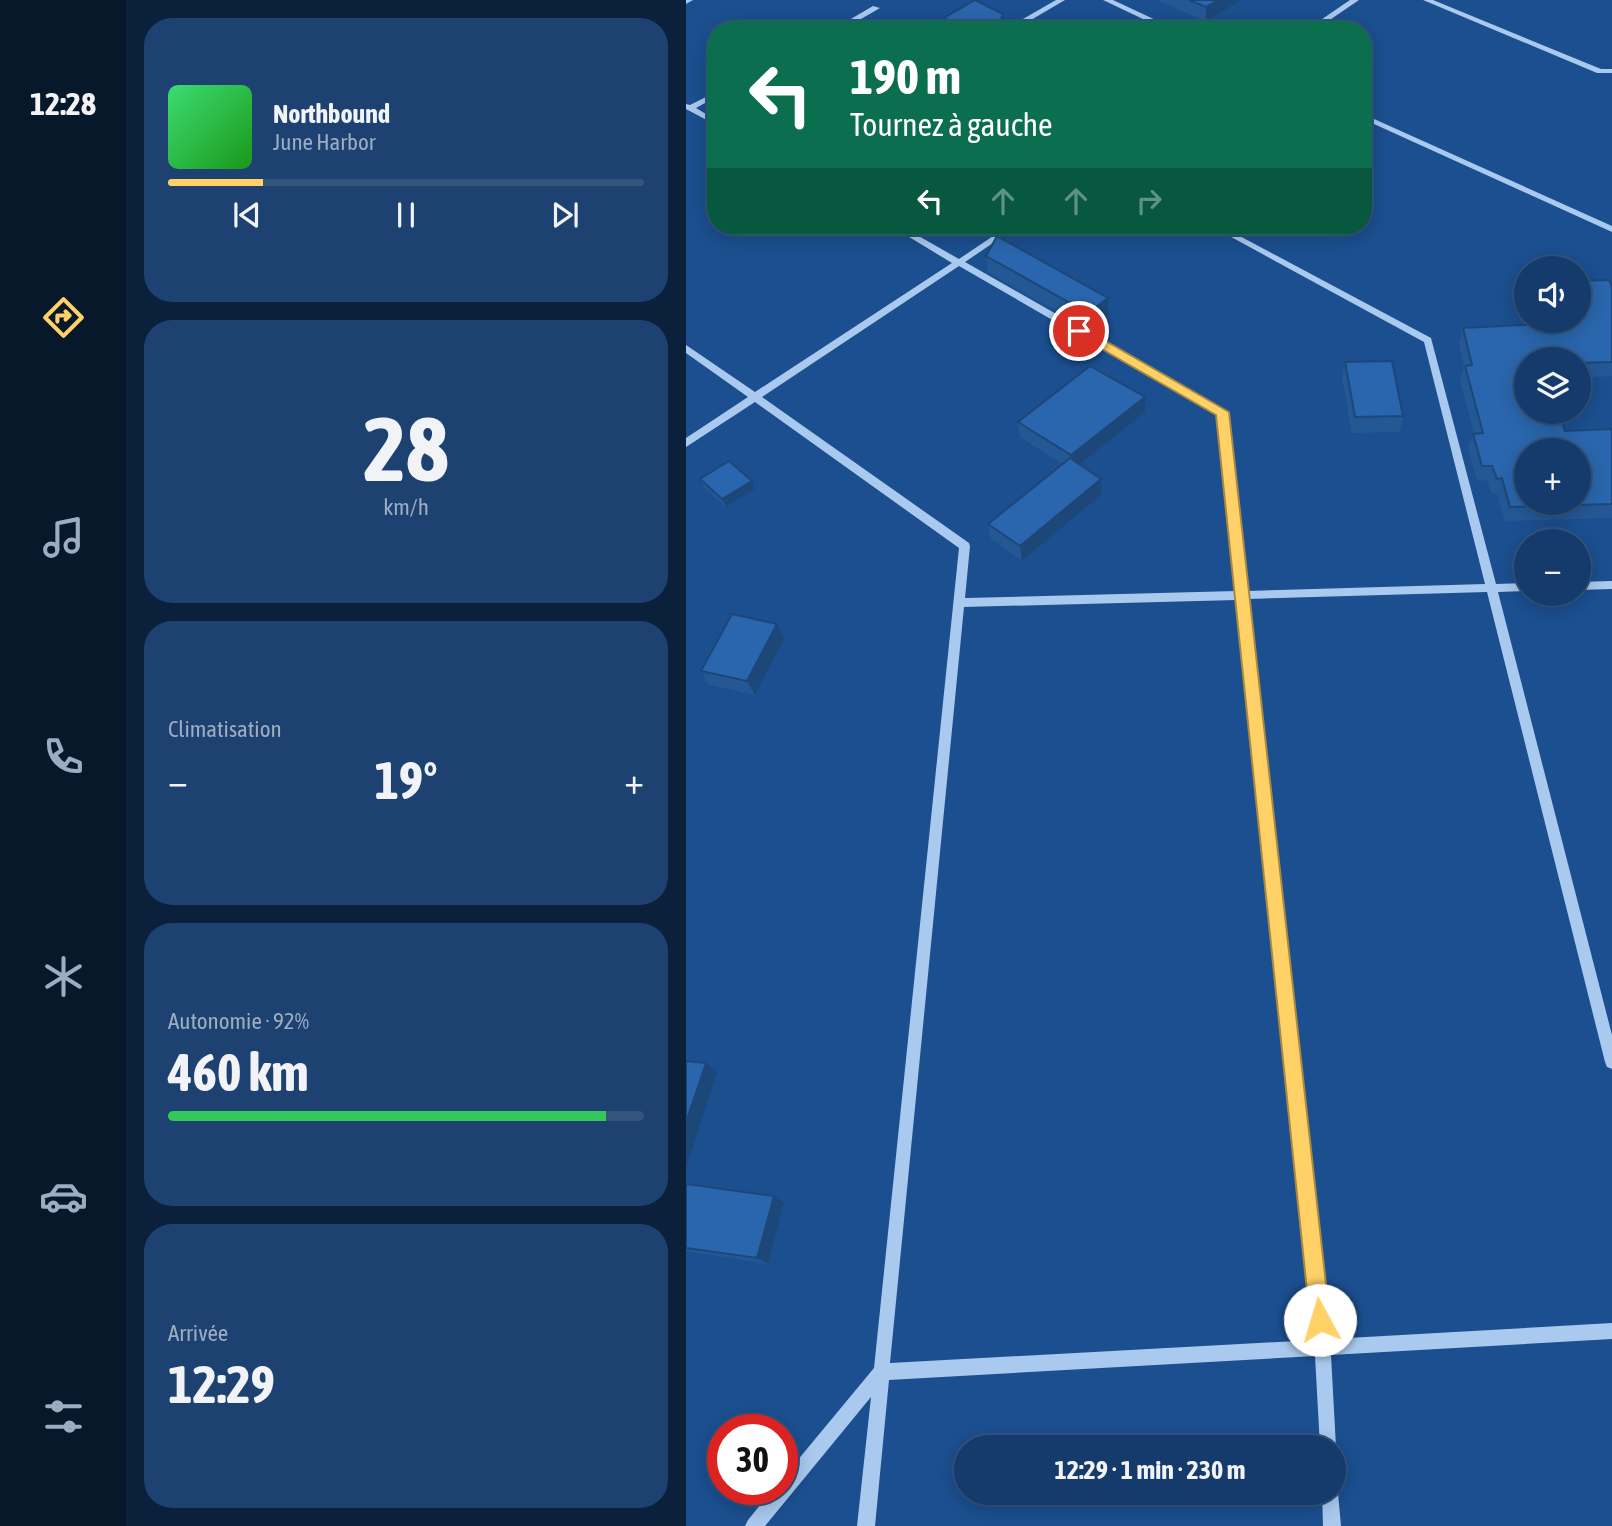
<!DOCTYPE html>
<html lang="fr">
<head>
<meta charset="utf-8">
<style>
  body { margin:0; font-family:"Asap Condensed",sans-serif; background:#1d4271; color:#f1f3f6; height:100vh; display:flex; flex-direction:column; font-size:26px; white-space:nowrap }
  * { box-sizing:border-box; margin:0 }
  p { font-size:23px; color:#9dadc1 }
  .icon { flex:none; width:38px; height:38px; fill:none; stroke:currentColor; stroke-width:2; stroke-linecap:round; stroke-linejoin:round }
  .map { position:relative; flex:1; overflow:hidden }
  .details { display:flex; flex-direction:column; gap:18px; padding:18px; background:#0b203b; width:560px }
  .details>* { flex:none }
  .banner { position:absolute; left:21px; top:21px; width:665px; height:214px; border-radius:28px; box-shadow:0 4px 18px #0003,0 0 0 2px #33557e; background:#0b6e4f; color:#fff; overflow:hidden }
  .tools { position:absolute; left:828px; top:256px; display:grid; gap:14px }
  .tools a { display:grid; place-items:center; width:77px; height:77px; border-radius:50%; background:#143b6b; box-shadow:0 4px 18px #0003,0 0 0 2px #33557e; font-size:35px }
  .speed { position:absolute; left:21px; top:1414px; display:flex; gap:14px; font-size:35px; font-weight:700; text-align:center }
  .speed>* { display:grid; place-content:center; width:91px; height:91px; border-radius:50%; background:#143b6b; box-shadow:0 4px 18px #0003,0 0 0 2px #33557e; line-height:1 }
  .speed .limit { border:10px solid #d22; background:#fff; color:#111 }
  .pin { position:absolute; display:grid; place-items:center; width:60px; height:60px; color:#fff; margin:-30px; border:4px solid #fff; border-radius:50%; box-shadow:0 2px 7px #0007 }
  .me { position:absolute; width:77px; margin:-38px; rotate:354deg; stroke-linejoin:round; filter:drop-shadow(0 0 5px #0008) }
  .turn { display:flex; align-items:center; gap:24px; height:147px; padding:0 28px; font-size:32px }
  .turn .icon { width:91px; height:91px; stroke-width:2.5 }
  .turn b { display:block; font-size:49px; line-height:60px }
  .lanes { display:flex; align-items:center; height:66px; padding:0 28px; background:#0003; justify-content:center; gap:35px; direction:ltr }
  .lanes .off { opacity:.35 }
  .big { font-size:52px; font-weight:700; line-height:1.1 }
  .details .card { flex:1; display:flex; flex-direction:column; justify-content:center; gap:10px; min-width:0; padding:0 24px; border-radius:28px; background:#1d4271 }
  .details .dial { align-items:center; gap:0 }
  .dial b { font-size:91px; line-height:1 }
  .song { display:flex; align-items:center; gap:21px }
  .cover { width:84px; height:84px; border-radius:10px; background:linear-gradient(135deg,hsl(140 70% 55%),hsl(120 70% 35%)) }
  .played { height:7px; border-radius:4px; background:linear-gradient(90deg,#ffd166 20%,#33557e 20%) }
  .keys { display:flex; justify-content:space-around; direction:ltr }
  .heat { display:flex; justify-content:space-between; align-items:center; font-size:38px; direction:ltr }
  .charge { height:10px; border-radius:5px; background:linear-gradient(90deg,#34c759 92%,#33557e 0) }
  .trip { position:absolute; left:268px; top:1435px; width:392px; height:70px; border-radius:35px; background:#143b6b; box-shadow:0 4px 18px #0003,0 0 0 2px #33557e; font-weight:700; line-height:70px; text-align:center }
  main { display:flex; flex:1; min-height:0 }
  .tabs { display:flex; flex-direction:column; width:126px; justify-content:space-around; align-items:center; background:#08182b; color:#9dadc1 }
  .tabs .icon { width:49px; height:49px }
  .tabs .selected { color:#ffd166 }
  .tabs b { font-size:32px; color:#f1f3f6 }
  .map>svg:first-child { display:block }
</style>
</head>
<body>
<main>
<nav class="tabs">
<b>12:28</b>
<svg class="icon selected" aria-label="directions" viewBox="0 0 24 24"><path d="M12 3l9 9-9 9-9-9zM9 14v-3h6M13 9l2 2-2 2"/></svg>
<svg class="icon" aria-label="music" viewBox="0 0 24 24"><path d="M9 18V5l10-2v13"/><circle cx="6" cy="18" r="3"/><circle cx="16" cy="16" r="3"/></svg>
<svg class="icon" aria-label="phone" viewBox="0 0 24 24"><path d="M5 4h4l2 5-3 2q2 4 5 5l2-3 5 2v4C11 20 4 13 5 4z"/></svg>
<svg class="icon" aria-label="climate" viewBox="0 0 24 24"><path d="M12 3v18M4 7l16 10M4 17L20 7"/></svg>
<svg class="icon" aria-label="car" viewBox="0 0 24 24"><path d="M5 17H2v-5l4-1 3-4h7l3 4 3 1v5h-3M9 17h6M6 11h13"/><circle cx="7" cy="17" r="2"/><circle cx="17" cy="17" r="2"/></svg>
<svg class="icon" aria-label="filters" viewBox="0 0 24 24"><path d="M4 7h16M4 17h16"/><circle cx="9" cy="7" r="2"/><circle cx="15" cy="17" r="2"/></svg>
</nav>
<section class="details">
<div class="card">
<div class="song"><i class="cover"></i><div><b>Northbound</b><p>June Harbor</p></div></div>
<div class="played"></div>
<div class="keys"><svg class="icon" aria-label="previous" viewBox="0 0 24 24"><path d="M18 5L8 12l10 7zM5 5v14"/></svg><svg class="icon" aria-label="pause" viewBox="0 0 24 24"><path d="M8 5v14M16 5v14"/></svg><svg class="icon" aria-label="next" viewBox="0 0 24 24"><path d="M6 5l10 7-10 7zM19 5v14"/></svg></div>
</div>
<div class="card dial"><b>28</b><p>km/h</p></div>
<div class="card"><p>Climatisation</p>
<div class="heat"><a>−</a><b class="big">19°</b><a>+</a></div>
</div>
<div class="card"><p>Autonomie · 92%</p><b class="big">460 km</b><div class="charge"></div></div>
<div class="card"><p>Arrivée</p><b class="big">12:29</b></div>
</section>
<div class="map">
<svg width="926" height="1526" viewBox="0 0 926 1526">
  <rect width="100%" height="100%" fill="#1b4f8f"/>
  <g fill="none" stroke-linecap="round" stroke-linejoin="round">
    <g fill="#a9c9ee" fill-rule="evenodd">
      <polygon points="0,0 7,0 0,4"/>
      <polygon points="370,0 379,0 328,30 318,30"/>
      <polygon points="417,0 427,0 491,30 480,30"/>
      <polygon points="664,0 673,0 629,30 620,30"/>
      <polygon points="737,0 747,0 915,69 926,69 926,73 911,73"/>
      <polygon points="187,6 194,8 156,30 146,30"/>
      <polygon points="30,92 30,97 10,108 30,120 30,125 0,109 0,104 4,105"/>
      <polygon points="677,114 926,226 926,232 677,119"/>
      <path d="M205,226H215L273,259L322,226H332L279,262L540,411L561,591L799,584L738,342L525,226H535L745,338L810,584L840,583V591L812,592L926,1035V1069L921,1067L919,1062L801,592L562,599L644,1339L926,1323V1339L645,1355L650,1447L648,1453V1447H634L629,1356L203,1380L189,1526H171L185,1397L79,1526H59L62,1520L87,1489H96V1479L188,1368L273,548L69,402L0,447V438L62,397L0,353V345L69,392L266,263ZM273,266L531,415L550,591L279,598L284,546L283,543L76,397ZM551,600L628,1340L204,1363L278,607Z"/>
      <polygon points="926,581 926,589 892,590 892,582"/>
      <polygon points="648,1486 652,1493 655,1526 637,1526 636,1493 648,1493"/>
    </g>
  </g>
  <g fill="#245895">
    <polygon points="471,0 555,0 520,22"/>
    <polygon points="258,18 318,19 351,30 259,30"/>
    <polygon points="237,226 265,226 252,235"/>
    <polygon points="300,256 422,298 422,315 403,330 302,272"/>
    <polygon points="926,287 926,376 892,378 892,359 840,359 879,431 926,429 926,518 819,521 811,493 805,493 801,480 791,481 782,448 787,434 788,433 774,381 778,366 773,343 777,328 865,324 864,320 892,320"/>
    <polygon points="659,362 717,416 714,432 666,433 656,378"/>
    <polygon points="459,412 394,465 415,479 416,494 336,561 305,539 302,524 376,464 334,437 332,422"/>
    <polygon points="14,479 66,481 69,489 40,507 18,487"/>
    <polygon points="98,639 69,695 23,685 15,671"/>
    <polygon points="0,1184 98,1203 82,1264 0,1251"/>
  </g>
  <g fill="#1d4779">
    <polygon points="532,0 555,0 520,22 520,7"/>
    <polygon points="250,226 265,226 252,235"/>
    <polygon points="422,298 422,315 403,330 402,313"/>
    <polygon points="459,397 459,412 386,471 385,455"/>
    <polygon points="415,479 416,494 336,561 334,546"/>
    <polygon points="66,481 69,489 40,507 36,499"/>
    <polygon points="91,624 98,639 69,695 61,681"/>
    <polygon points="20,1063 31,1072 0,1168 0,1122"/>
    <polygon points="88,1196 98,1203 82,1264 71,1258"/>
  </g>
  <g fill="#2a66ad" stroke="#1d4779" stroke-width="2" fill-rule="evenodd">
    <polygon points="289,0 317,14 315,19 328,19 351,30 270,30 261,25 266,22 258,18"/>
    <polygon points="503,0 532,0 520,7"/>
    <polygon points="311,236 422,298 402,313 300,256"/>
    <path d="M923,280L926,287V362L892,363V359H840V411H872L879,431L926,429V504L824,507L816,478L811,479L806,466H796L787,434L797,433L779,366L786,365L777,328L876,323L875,320H892V281ZM840,450H892V502H840Z"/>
    <polygon points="706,361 717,416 669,417 659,362"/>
    <polygon points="404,366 459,397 385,455 332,422"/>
    <polygon points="384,458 415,479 334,546 302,524"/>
    <polygon points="43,461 66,481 36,499 14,479"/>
    <polygon points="46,614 91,624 61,681 15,671"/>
    <polygon points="0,1061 20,1063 0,1122"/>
    <polygon points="0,1184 88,1196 71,1258 0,1248"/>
  </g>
  <polygon fill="#ffd166" stroke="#a68842" stroke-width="2" points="388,328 397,328 543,412 644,1320 641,1327 634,1330 627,1327 624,1320 530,415 388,333"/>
</svg>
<div class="tools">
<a><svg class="icon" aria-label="sound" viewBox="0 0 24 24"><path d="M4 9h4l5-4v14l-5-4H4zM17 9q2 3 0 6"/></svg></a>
<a><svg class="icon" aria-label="layers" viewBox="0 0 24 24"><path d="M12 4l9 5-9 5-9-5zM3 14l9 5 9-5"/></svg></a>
<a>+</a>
<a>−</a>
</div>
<div class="speed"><div class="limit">30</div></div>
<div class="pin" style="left:393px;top:331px;background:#d93025"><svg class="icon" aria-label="arrive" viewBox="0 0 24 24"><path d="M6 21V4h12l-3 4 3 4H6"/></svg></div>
<svg class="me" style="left:634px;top:1320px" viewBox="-20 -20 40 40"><circle r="19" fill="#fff"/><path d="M0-13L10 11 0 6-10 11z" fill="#ffd166"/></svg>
<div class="trip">12:29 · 1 min · 230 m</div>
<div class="banner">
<div class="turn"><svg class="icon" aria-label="left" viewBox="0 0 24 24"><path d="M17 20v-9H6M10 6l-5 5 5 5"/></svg><div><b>190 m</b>Tournez à gauche</div></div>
<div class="lanes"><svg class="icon" aria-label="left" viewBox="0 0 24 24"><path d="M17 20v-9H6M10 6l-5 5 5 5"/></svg><svg class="icon off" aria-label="ahead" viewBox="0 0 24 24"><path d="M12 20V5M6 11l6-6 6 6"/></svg><svg class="icon off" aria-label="ahead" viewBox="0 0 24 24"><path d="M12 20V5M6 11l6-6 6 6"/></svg><svg class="icon off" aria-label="right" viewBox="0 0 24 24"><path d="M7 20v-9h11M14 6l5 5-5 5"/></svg></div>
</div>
</div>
</main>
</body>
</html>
